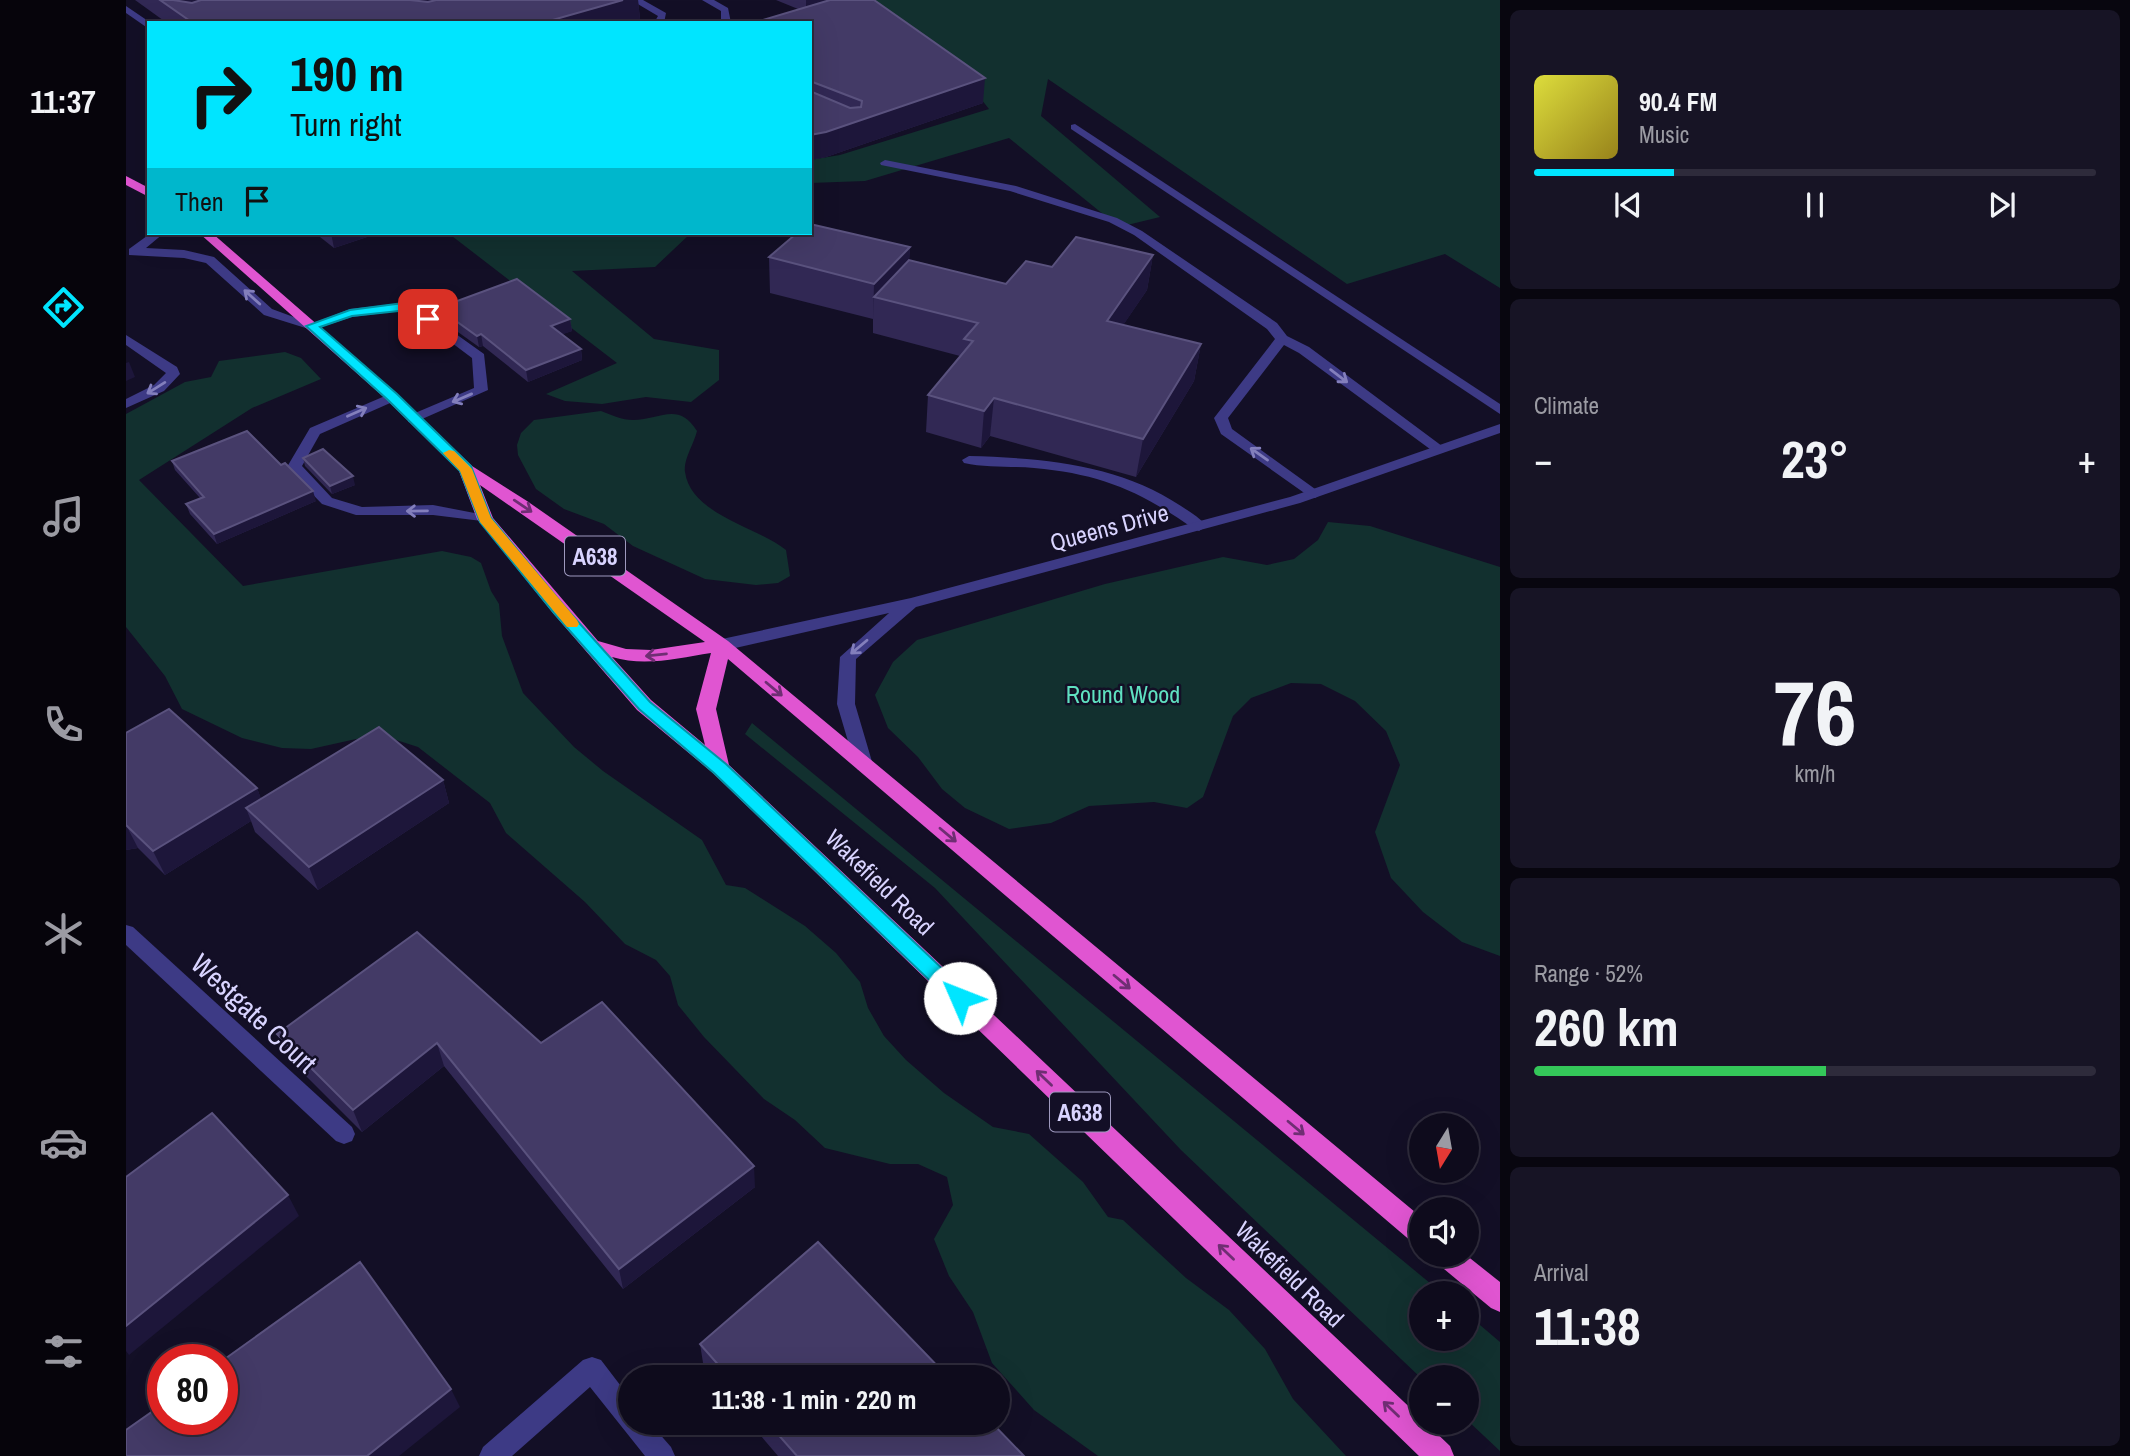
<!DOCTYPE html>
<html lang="en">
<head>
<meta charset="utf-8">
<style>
  body { margin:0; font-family:"Archivo Narrow",sans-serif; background:#171425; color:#f1f3f6; height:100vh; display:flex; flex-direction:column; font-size:26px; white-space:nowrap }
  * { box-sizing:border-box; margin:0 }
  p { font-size:23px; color:#9b9ba3 }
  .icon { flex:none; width:38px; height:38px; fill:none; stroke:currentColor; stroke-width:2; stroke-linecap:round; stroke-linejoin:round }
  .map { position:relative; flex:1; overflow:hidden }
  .side { display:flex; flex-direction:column; gap:10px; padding:10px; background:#08060f; width:630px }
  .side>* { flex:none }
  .guide { position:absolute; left:21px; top:21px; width:665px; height:214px; border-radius:0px; box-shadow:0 7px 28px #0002,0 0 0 2px #2e2b3b; background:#00e5ff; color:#111; overflow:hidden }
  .needle { width:46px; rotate:191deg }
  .buttons { position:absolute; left:1283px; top:1113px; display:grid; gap:14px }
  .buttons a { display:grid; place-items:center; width:70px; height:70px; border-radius:50%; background:#0e0b1c; box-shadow:0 7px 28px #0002,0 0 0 2px #2e2b3b; font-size:35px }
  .speed { position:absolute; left:21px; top:1344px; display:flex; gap:14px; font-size:35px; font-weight:700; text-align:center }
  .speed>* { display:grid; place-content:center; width:91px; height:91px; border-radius:50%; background:#0e0b1c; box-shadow:0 7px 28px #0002,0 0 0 2px #2e2b3b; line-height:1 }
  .speed .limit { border:10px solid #d22; background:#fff; color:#111 }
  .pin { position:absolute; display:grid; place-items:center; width:60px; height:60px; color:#fff; margin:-30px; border-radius:14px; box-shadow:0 4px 10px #0006 }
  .me { position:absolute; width:77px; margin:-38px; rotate:314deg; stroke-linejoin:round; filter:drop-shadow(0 0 5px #0008) }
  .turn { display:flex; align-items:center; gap:24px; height:147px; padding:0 28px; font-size:32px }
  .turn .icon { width:91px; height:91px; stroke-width:2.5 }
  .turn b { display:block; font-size:49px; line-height:60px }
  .then { display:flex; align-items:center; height:66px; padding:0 28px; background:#0003; gap:14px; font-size:26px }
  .big { font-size:52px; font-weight:800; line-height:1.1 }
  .side .widget { flex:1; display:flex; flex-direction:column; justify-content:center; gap:10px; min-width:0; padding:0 24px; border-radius:10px; background:#171425 }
  .side .dial { align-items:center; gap:0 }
  .dial b { font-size:91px; line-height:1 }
  .song { display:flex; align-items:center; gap:21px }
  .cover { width:84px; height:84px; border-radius:10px; background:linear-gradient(135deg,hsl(60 70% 55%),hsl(50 70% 35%)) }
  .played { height:7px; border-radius:4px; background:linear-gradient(90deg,#00e5ff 25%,#2e2b3b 25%) }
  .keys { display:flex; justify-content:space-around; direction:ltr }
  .heat { display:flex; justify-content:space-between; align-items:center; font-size:38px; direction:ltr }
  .charge { height:10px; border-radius:5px; background:linear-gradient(90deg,#34c759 52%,#2e2b3b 0) }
  .trip { position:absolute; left:492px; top:1365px; width:392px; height:70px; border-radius:35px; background:#0e0b1c; box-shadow:0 7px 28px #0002,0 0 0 2px #2e2b3b; font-weight:800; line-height:70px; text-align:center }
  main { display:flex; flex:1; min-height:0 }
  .menu { display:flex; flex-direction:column; width:126px; justify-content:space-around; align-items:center; background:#06040b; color:#9b9ba3 }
  .menu .icon { width:49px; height:49px }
  .menu .active { color:#00e5ff }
  .menu b { font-size:32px; color:#f1f3f6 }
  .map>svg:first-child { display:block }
</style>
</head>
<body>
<main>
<nav class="menu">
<b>11:37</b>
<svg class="icon active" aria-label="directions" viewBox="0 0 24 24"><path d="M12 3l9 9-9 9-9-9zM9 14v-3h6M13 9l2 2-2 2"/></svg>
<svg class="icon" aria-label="music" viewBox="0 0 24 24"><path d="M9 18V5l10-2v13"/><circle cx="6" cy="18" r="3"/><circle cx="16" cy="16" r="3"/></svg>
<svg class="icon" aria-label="phone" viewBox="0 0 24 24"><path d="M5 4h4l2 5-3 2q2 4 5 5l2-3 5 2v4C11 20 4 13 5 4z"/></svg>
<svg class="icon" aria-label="climate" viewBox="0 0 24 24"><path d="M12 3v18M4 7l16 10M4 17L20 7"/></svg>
<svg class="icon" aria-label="car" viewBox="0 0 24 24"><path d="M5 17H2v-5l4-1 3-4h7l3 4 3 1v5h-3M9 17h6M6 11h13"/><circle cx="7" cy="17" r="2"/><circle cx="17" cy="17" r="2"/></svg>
<svg class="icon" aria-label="filters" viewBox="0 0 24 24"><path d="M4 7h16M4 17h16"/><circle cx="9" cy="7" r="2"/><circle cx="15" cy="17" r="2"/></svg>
</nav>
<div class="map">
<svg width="1374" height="1456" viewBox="0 0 1374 1456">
  <rect width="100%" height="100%" fill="#130f26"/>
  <g fill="#12302f">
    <polygon points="747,0 1374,0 1374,288 1319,254 1221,284 922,79 915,116 1034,217 993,227 883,138 739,181 684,183 684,160 714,155 863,109 832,70"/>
    <polygon points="322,233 565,233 529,267 446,271 528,339 593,350 593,380 565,402 520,397 476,404 439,401 420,394 491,363"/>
    <polygon points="159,352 175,358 195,379 126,408 13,480 117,586 316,551 345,557 355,563 365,591 373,604 376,636 397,693 448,747 477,771 576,840 600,885 619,888 679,926 710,953 734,982 742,1008 758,1036 780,1060 818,1093 867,1127 903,1134 957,1182 982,1217 997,1220 1060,1278 1103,1310 1139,1349 1167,1399 1220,1456 972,1456 908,1410 866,1363 847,1312 823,1276 808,1239 827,1205 821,1177 792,1164 764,1164 699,1148 669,1120 638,1099 578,1037 552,1005 544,976 530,960 499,944 459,902 380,833 364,803 292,747 264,738 230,739 185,749 156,748 116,738 56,709 39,676 0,627 0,414 59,382 85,377 93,361"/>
    <path d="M475,411C485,415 496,420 507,420C534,420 552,401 571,431C568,444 557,460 559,472C565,515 632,527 660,550L664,576L652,583L630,585L579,579L507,546L478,524L438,509L410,489L392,455L391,445L395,433L408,420Z"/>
    <polygon points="1202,522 1244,526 1374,567 1374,956 1336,942 1297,912 1265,878 1249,832 1274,765 1260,731 1229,701 1195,684 1165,683 1125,698 1107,716 1077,797 1061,808 1028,802 963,806 925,823 883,829 839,808 816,789 792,757 762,728 749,695 767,662 791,640 979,584 1097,557 1141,565 1168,559 1192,540"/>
    <polygon points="626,723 1316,1293 1295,1293 1295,1339 1340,1339 1341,1314 1374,1342 1374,1451 1341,1420 1340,1377 1295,1378 1055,1150 809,888 619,734"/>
  </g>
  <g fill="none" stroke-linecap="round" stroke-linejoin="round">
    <g fill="#3d3a85" fill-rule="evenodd">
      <polygon points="505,0 517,0 540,13 538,23 528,23 532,16"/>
      <polygon points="0,6 25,23 23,29 0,13"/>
      <polygon points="949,124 1374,404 1374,414 945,129 945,125"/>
      <polygon points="759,160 890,186 991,218 1016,231 1151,323 1161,336 1183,347 1320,449 1318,452 1308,452 1173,353 1158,345 1102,418 1106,429 1196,494 1189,498 1184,497 1095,434 1088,418 1149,339 1141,329 1008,235 983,222 884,191 755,165 754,163"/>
      <polygon points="285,302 358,354 362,390 287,423 282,422 282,416 348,388 346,358 282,310 226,317 186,330 180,326 224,309"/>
      <polygon points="0,335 51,367 54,374 38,391 0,408 0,399 28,385 40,373 0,345"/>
      <polygon points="266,393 273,397 271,400 194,434 176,466 206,498 236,507 307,505 364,516 367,519 364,522 307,515 230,515 196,504 163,470 161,467 184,428"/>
      <path d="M843,456C916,458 993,464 1055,506C1064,512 1074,518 1081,526L1073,531L1068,529C1014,491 975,474 908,468C886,466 860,468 838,463L836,460Z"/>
      <polygon points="0,925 7,927 226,1127 229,1134 226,1141 218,1144 210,1141 0,945"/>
      <polygon points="466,1357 475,1360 504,1398 504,1423 524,1423 545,1447 549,1456 519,1456 464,1387 386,1456 353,1456 357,1447 457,1360"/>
    </g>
    <polygon fill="#3d3a85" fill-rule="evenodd" points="576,0 588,0 602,8 605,23 595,23 595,11"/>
    <g fill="#3d3a85" fill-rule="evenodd">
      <polygon points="25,233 38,233 20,248 58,250 88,257 146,309 192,326 186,330 138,315 80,263 58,258 3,255 3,249"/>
      <polygon points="1374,424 1374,433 1174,503 790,607 730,659 729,704 747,765 744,770 732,770 729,765 711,704 714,657 763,613 596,651 588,645 596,639 785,598 1164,497"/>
    </g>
    <g fill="#e055d1" fill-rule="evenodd">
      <polygon points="0,176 23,188 23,197 0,185"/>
      <path d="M73,233H86L271,394L346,466L401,501L602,641L1295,1217V1245L1286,1242L602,659L590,709L603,765L1295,1418V1423H1300L1324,1446L1328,1456H1293L587,773L511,710L427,613L351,519L333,471L261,400ZM354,485L579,642L525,650L500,649L472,641L367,518ZM585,653L570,709L579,745L525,700L486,657C519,667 552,658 585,653Z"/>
      <polygon points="1308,1255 1340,1255 1374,1282 1374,1312 1365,1308 1312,1264"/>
    </g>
  </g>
  <g fill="#312854">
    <polygon points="9,0 512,0 514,19 500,23 41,23"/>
    <polygon points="650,0 748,0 857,103 700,157 684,160 684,23 672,9"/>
    <polygon points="189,233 253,233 208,248"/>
    <polygon points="784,247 783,260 880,284 926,267 1027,255 1021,290 997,325 1075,344 1068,381 1010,477 864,436 855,448 800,432 802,395 834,356 747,333 747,319 644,293 643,257"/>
    <polygon points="312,308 444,319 446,331 436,334 455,349 456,360 402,382 357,346 353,347 315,320"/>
    <polygon points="177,458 229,485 206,494 179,466"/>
    <polygon points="46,461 190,501 91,544 64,514 60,504 74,498 49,470"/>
    <polygon points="0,733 131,788 135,799 317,780 323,803 192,890 129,832 125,821 39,875 12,848 0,850"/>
    <polygon points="151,1034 415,1043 629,1187 497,1289 318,1066 236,1132 161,1057"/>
    <polygon points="574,1344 822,1377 585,1377 578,1369"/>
    <polygon points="624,1423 866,1423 898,1456 652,1456"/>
  </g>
  <g fill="#1d163a">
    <polygon points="47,0 131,0 62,19"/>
    <polygon points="284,0 352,0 289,21"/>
    <polygon points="497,0 512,0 514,19 500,23 416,23"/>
    <polygon points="680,0 721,0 680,13"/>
    <polygon points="859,78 857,103 700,157 684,160 684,135"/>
    <polygon points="205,233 253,233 208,248"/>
    <polygon points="784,247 782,283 748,297 747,320 748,284"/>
    <polygon points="1027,255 1021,290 975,358 981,321"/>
    <polygon points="444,319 446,331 427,338 425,326"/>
    <polygon points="355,334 357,346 353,347 351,336"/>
    <polygon points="1075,344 1068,381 1010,477 1017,439"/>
    <polygon points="455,349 456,360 402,382 400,370"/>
    <polygon points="3,362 9,377 0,381 0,363"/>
    <polygon points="868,398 864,436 855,448 858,411"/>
    <polygon points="227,476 229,485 206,494 204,486"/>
    <polygon points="187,491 190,501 91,544 88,534"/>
    <polygon points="317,780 323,803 192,890 183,867"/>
    <polygon points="131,788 140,812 120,808 125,821 39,875 27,851"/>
    <polygon points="0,825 12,848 0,850"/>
    <polygon points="311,1043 318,1066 236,1132 227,1110"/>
    <polygon points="628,1166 629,1187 497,1289 493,1269"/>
    <polygon points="162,1195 173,1216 3,1355 0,1351 0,1326"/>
    <polygon points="325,1389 334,1407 273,1456 241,1456"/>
  </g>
  <g fill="#433a66" stroke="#5a527e" stroke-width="2">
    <polygon points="34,0 47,0 66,3 75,0 284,0 302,2 310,0 497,0 416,23 67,23"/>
    <polygon points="704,0 748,0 859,78 700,132 684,135 684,91 724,108 735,107 736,101 684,81 684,23 627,23"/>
    <polygon points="684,224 784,247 748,284 643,257 671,233 684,233"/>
    <polygon points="950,237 1027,255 981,321 1075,344 1017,439 868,398 858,411 802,395 847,341 838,339 852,323 748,297 783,260 880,284 900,261 926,267"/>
    <polygon points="391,279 444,319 425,326 455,349 400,370 355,334 351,336 312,308"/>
    <polygon points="121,431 155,465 159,463 187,491 88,534 60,504 78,497 46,461"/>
    <polygon points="197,449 227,476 204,486 177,458"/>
    <polygon points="43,709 131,788 27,851 0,825 0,733"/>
    <polygon points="253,727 317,780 183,867 120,808"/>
    <polygon points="291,932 415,1043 476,1002 628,1166 493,1269 311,1043 227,1110 151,1034"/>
    <polygon points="86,1113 162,1195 0,1326 0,1177"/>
    <polygon points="692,1242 822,1377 603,1377 574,1344"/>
    <polygon points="234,1262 325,1389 241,1456 0,1456 0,1430 37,1404 37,1419 96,1419 96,1361"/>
    <polygon points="642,1423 866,1423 898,1456 671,1456"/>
  </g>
  <defs><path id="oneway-shaft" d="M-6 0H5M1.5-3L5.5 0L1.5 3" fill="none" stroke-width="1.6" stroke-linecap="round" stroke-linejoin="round" transform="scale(1.75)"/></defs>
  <g stroke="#837fbc">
    <use href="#oneway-shaft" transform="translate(126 297) rotate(-138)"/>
    <use href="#oneway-shaft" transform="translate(1213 376) rotate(37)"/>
    <use href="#oneway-shaft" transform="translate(30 388) rotate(148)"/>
    <use href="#oneway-shaft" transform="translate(336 398) rotate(157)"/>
    <use href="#oneway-shaft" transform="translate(231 412) rotate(-24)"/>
    <use href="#oneway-shaft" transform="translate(1133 454) rotate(-145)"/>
    <use href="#oneway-shaft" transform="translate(291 511) rotate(179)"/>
    <use href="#oneway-shaft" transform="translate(733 647) rotate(140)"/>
  </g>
  <g stroke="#6f2e73">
    <use href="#oneway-shaft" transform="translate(397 506) rotate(34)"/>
    <use href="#oneway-shaft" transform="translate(530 655) rotate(174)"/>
    <use href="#oneway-shaft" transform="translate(648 689) rotate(40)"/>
    <use href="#oneway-shaft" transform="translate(822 835) rotate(40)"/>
    <use href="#oneway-shaft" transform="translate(996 982) rotate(40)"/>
    <use href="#oneway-shaft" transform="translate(918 1078) rotate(-136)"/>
    <use href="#oneway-shaft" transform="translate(1170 1128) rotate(40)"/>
    <use href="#oneway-shaft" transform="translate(1100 1252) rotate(-136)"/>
    <use href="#oneway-shaft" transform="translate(1265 1409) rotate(-136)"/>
  </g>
  <polygon fill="#00e5ff" stroke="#0095a6" stroke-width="2" points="285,302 306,316 306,321 298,321 282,310 226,316 194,327 271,394 345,466 365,518 438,606 524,702 600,764 841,992 843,998 841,1003 834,1006 827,1003 588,773 513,709 428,613 354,522 334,471 262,400 180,326 224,310"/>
  <polygon fill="#f59e0b" points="323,450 328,451 346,469 365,518 451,620 453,624 451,627 441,627 354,522 334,471 317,453"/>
  <g text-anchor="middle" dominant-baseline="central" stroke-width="5" stroke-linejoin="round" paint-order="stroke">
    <g fill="#130f26" stroke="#9e99be" stroke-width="2">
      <rect x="439" y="536.5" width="60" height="39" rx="5"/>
      <rect x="924" y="1092.5" width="60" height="39" rx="5"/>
    </g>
    <g font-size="23" font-weight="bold" fill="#d9d4ff">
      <text x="469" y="556">A638</text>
      <text x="954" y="1112">A638</text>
    </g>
    <g font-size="24" fill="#d9d4ff" stroke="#130f26">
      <text transform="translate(983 527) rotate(-15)">Queens Drive</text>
      <text transform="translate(754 882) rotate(44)">Wakefield Road</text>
      <text transform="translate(1164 1274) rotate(44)">Wakefield Road</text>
    </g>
    <g font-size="24" fill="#5fe0c0" stroke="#130f26">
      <text x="997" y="694">Round Wood</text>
    </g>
    <g font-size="28" fill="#d9d4ff" stroke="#130f26">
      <text transform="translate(128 1013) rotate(43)">Westgate Court</text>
    </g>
  </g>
</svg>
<div class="buttons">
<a><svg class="needle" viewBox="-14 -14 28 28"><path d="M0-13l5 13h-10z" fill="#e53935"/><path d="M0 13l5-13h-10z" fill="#9b9ba3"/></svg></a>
<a><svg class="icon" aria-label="sound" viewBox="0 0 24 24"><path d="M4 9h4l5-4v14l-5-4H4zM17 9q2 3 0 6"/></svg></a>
<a>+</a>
<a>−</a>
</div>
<div class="speed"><div class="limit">80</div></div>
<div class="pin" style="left:302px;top:319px;background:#d93025"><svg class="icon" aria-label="arrive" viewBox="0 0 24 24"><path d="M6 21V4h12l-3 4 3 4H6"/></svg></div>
<svg class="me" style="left:834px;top:998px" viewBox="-20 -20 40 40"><circle r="19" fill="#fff"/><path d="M0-13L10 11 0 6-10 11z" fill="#00e5ff"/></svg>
<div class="trip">11:38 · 1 min · 220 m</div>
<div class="guide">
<div class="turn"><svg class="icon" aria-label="right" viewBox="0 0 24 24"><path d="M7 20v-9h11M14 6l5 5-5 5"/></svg><div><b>190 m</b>Turn right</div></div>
<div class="then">Then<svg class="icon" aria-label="arrive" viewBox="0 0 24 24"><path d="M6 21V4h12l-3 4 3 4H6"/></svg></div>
</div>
</div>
<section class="side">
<div class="widget">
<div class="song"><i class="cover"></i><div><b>90.4 FM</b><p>Music</p></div></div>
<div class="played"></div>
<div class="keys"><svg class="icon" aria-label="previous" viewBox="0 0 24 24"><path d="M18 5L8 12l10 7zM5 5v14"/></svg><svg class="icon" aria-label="pause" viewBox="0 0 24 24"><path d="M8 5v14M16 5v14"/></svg><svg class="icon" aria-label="next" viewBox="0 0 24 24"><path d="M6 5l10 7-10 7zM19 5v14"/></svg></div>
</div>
<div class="widget"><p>Climate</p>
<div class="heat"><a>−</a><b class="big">23°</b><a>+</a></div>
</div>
<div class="widget dial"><b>76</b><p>km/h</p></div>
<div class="widget"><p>Range · 52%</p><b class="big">260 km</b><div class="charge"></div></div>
<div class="widget"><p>Arrival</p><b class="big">11:38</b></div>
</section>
</main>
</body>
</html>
